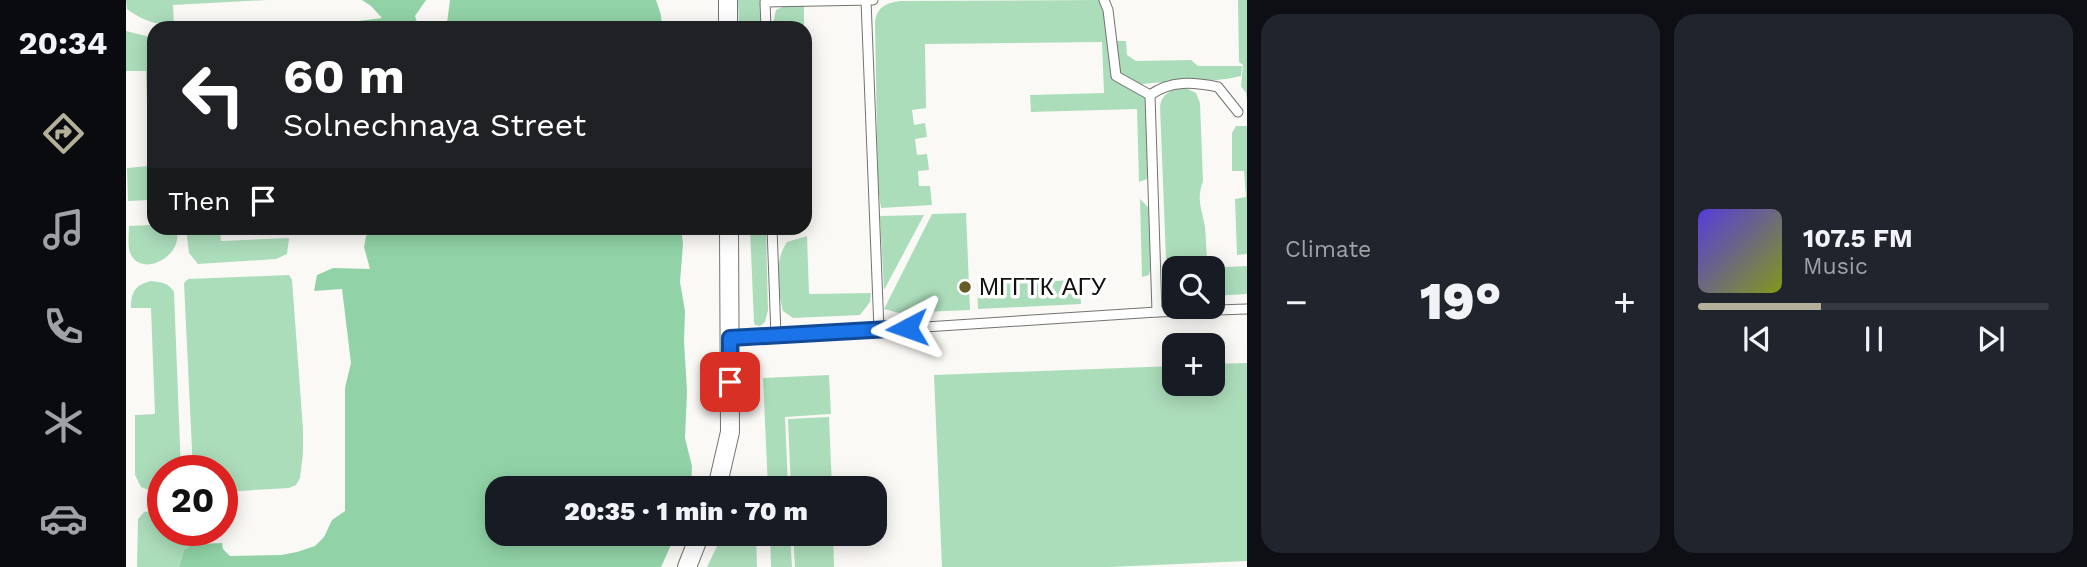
<!DOCTYPE html>
<html lang="en">
<head>
<meta charset="utf-8">
<style>
  body { margin:0; font-family:"Work Sans",sans-serif; background:#20242c; color:#f1f3f6; height:100vh; display:flex; flex-direction:column; font-size:26px; white-space:nowrap }
  * { box-sizing:border-box; margin:0 }
  p { font-size:23px; color:#9ea1a6 }
  .icon { flex:none; width:38px; height:38px; fill:none; stroke:currentColor; stroke-width:2; stroke-linecap:round; stroke-linejoin:round }
  .map { position:relative; flex:1; overflow:hidden }
  .sheet { display:flex; flex-direction:column; gap:14px; padding:14px; background:#0d0f14; width:840px }
  .sheet>* { flex:none }
  .top-card { position:absolute; left:21px; top:21px; width:665px; height:214px; border-radius:21px; box-shadow:0 4px 18px #0003; background:#202124; color:#fff; overflow:hidden }
  .fabs { position:absolute; left:1036px; top:256px; display:grid; gap:14px }
  .fabs a { display:grid; place-items:center; width:63px; height:63px; border-radius:14px; background:#171b24; box-shadow:0 4px 18px #0003; font-size:35px }
  .speed { position:absolute; left:21px; top:455px; display:flex; gap:14px; font-size:35px; font-weight:700; text-align:center }
  .speed>* { display:grid; place-content:center; width:91px; height:91px; border-radius:50%; background:#171b24; box-shadow:0 4px 18px #0003; line-height:1 }
  .speed .limit { border:10px solid #d22; background:#fff; color:#111 }
  .pin { position:absolute; display:grid; place-items:center; width:60px; height:60px; color:#fff; margin:-30px; border-radius:14px; box-shadow:0 4px 10px #0006 }
  .me { position:absolute; width:77px; margin:-38px; rotate:266deg; stroke-linejoin:round; filter:drop-shadow(0 0 5px #0008) }
  .turn { display:flex; align-items:center; gap:24px; height:147px; padding:0 21px; font-size:32px }
  .turn .icon { width:91px; height:91px; stroke-width:2.5 }
  .turn b { display:block; font-size:49px; line-height:60px }
  .then { display:flex; align-items:center; height:66px; padding:0 21px; background:#0003; gap:14px; font-size:26px }
  .big { font-size:52px; font-weight:800; line-height:1.1 }
  .sheet .tile { flex:1; display:flex; flex-direction:column; justify-content:center; gap:10px; min-width:0; padding:0 24px; border-radius:21px; background:#20242c }
  .song { display:flex; align-items:center; gap:21px }
  .cover { width:84px; height:84px; border-radius:10px; background:linear-gradient(135deg,hsl(250 70% 55%),hsl(70 70% 35%)) }
  .played { height:7px; border-radius:4px; background:linear-gradient(90deg,#b3af99 35%,#363941 35%) }
  .keys { display:flex; justify-content:space-around; direction:ltr }
  .heat { display:flex; justify-content:space-between; align-items:center; font-size:38px; direction:ltr }
  .sheet .tiles { flex:1; display:grid; gap:14px; grid-template-columns:repeat(2,1fr) }
  .trip { position:absolute; left:359px; top:476px; width:402px; height:70px; border-radius:21px; background:#171b24; box-shadow:0 4px 18px #0003; font-weight:800; line-height:70px; text-align:center }
  main { display:flex; flex:1; min-height:0 }
  .menu { display:flex; flex-direction:column; width:126px; justify-content:space-around; align-items:center; background:#090b0e; color:#9ea1a6 }
  .menu .icon { width:49px; height:49px }
  .menu .selected { color:#b3af99 }
  .menu b { font-size:32px; color:#f1f3f6 }
  .map>svg:first-child { display:block }
</style>
</head>
<body>
<main>
<nav class="menu">
<b>20:34</b>
<svg class="icon selected" aria-label="directions" viewBox="0 0 24 24"><path d="M12 3l9 9-9 9-9-9zM9 14v-3h6M13 9l2 2-2 2"/></svg>
<svg class="icon" aria-label="music" viewBox="0 0 24 24"><path d="M9 18V5l10-2v13"/><circle cx="6" cy="18" r="3"/><circle cx="16" cy="16" r="3"/></svg>
<svg class="icon" aria-label="phone" viewBox="0 0 24 24"><path d="M5 4h4l2 5-3 2q2 4 5 5l2-3 5 2v4C11 20 4 13 5 4z"/></svg>
<svg class="icon" aria-label="climate" viewBox="0 0 24 24"><path d="M12 3v18M4 7l16 10M4 17L20 7"/></svg>
<svg class="icon" aria-label="car" viewBox="0 0 24 24"><path d="M5 17H2v-5l4-1 3-4h7l3 4 3 1v5h-3M9 17h6M6 11h13"/><circle cx="7" cy="17" r="2"/><circle cx="17" cy="17" r="2"/></svg>
</nav>
<div class="map">
<svg width="1121" height="567" viewBox="0 0 1121 567">
  <rect width="100%" height="100%" fill="#fbf9f6"/>
  <g fill="#acddbb">
    <path d="M0,0H140L47,5L48,27C28,23 17,21 1,9Z"/>
    <polygon points="612,0 635,0 635,28 613,28"/>
    <path d="M976,0L980,8L983,41H1000L1001,55L1010,61L1065,60L1072,66H1116L1115,76C1084,84 1049,80 1017,84L1011,90L1021,96V179L1013,182L1011,109L905,112L904,95L978,93L976,42L799,44L800,108L786,110L788,125L799,123L801,137L789,139L791,155L801,154L803,170L792,171L793,186H804L806,205L755,208L752,188L749,24C750,7 760,3 774,1Z"/>
    <polygon points="1112,0 1121,0 1121,100 1120,93 1115,86 1117,65 1113,62"/>
    <polygon points="678,5 678,28 646,28 650,10 656,7"/>
    <path d="M0,31L28,38V228H51C51,233 52,239 50,244C44,261 16,274 5,255C1,247 3,235 3,226L25,225L23,200L2,201L1,168L23,166L20,71H0Z"/>
    <path d="M1056,88H1060L1070,93L1074,103L1077,181C1070,201 1076,208 1079,227C1080,237 1080,247 1081,257L1040,259L1034,106C1036,94 1044,90 1056,88Z"/>
    <polygon points="1110,126 1121,126 1121,254 1111,255 1109,199 1120,197 1118,171 1106,171 1106,133"/>
    <polygon points="1014,199 1023,208 1025,267 1023,275 1016,277"/>
    <polygon points="840,213 844,310 773,313 758,309 806,214"/>
    <polygon points="798,215 758,290 754,216"/>
    <polygon points="60,228 94,228 95,241 163,238 161,254 150,259 72,264 63,253"/>
    <polygon points="624,228 640,228 642,310 639,322 634,326 629,325 628,322"/>
    <path d="M681,236L683,294L745,293L744,302L734,315L667,318L657,311C651,289 648,261 661,242Z"/>
    <polygon points="1121,266 1121,294 1087,296 1087,268 1078,268"/>
    <polygon points="163,275 166,280 177,429 177,453 174,478 170,485 163,488 96,492 96,471 67,471 58,283 62,279"/>
    <polygon points="954,280 955,304 852,309 851,284"/>
    <path d="M25,281C35,282 43,283 48,292L55,471H37V492H28L15,487L9,475V415L29,414L25,308H5C5,292 9,285 25,281Z"/>
    <polygon points="1121,363 1121,561 983,567 816,567 808,375 1048,366 1048,383 1087,383 1087,364"/>
    <polygon points="703,375 705,414 659,417 662,488 642,488 637,378"/>
    <polygon points="703,417 706,488 665,488 662,419"/>
    <polygon points="37,509 37,530 72,530 73,539 58,550 53,567 11,567 12,519 18,512"/>
    <polygon points="597,534 630,534 631,567 581,567"/>
    <polygon points="644,534 664,534 666,567 645,567"/>
    <polygon points="667,534 707,534 708,567 669,567"/>
  </g>
  <g fill="#91d3a6">
    <polygon points="236,0 300,0 289,16 293,28 221,28 224,22 256,18 245,6"/>
    <polygon points="324,0 530,0 535,15 536,28 317,28 321,23"/>
    <polygon points="260,228 555,228 557,244 554,282 559,311 558,342 561,391 559,438 566,466 565,488 371,488 371,534 550,534 535,567 53,567 58,550 73,539 73,544 96,543 97,549 104,556 155,555 171,552 189,546 198,537 206,520 219,511 219,388 225,363 216,289 188,291 191,275 207,268 244,269 238,247 240,236 250,230"/>
  </g>
  <g fill="none" stroke-linecap="round" stroke-linejoin="round">
    <defs>
      <g id="lane">
        <polyline points="740,0 753,330"/>
        <polyline points="978,0 982,10 990,76 1024,95"/>
        <polyline points="640,28 639,2 747,0"/>
        <polyline points="646,228 650,336"/>
        <path d="M1031,312L1024,95C1045,80 1067,82 1092,87L1112,112"/>
        <polyline points="603,338 629,338 1031,312 1121,309"/>
      </g>
      <g id="street">
        <polyline points="602,0 602,28"/>
        <polyline points="591,488 604,432 603,228"/>
        <polyline points="561,567 574,534"/>
      </g>
    </defs>
    <use href="#lane" stroke="#757371" stroke-width="11"/>
    <use href="#street" stroke="#757371" stroke-width="20"/>
    <use href="#lane" stroke="#fff" stroke-width="9"/>
    <use href="#street" stroke="#fff" stroke-width="18"/>
  </g>
  <g fill="none" stroke-linecap="round" stroke-linejoin="round">
    <defs>
      <polyline id="route" points="604,382 604,338 781,328"/>
    </defs>
    <use href="#route" stroke="#114b97" stroke-width="18"/>
    <use href="#route" stroke="#1a73e8" stroke-width="12"/>
  </g>
  <circle fill="#675b28" stroke="#fff" stroke-width="2.5" cx="839" cy="287" r="7"/>
  <g text-anchor="middle" dominant-baseline="central" stroke-width="7" stroke-linejoin="round" paint-order="stroke">
    <g font-size="24" fill="#11100f" stroke="#fff" text-anchor="start">
      <text x="853" y="287">МГГТК АГУ</text>
    </g>
  </g>
</svg>
<div class="fabs">
<a><svg class="icon" aria-label="search" viewBox="0 0 24 24"><circle cx="10" cy="10" r="6"/><path d="M15 15l6 6"/></svg></a>
<a>+</a>
</div>
<div class="speed"><div class="limit">20</div></div>
<div class="pin" style="left:604px;top:382px;background:#d93025"><svg class="icon" aria-label="arrive" viewBox="0 0 24 24"><path d="M6 21V4h12l-3 4 3 4H6"/></svg></div>
<svg class="me" style="left:781px;top:328px" viewBox="-20 -20 40 40"><path d="M0-17L14 15 0 8-14 15z" fill="#1a73e8" stroke="#fff" stroke-width="4"/></svg>
<div class="trip">20:35 · 1 min · 70 m</div>
<div class="top-card">
<div class="turn"><svg class="icon" aria-label="left" viewBox="0 0 24 24"><path d="M17 20v-9H6M10 6l-5 5 5 5"/></svg><div><b>60 m</b>Solnechnaya Street</div></div>
<div class="then">Then<svg class="icon" aria-label="arrive" viewBox="0 0 24 24"><path d="M6 21V4h12l-3 4 3 4H6"/></svg></div>
</div>
</div>
<section class="sheet">
<div class="tiles">
<div class="tile"><p>Climate</p>
<div class="heat"><a>−</a><b class="big">19°</b><a>+</a></div>
</div>
<div class="tile">
<div class="song"><i class="cover"></i><div><b>107.5 FM</b><p>Music</p></div></div>
<div class="played"></div>
<div class="keys"><svg class="icon" aria-label="previous" viewBox="0 0 24 24"><path d="M18 5L8 12l10 7zM5 5v14"/></svg><svg class="icon" aria-label="pause" viewBox="0 0 24 24"><path d="M8 5v14M16 5v14"/></svg><svg class="icon" aria-label="next" viewBox="0 0 24 24"><path d="M6 5l10 7-10 7zM19 5v14"/></svg></div>
</div>
</div>
</section>
</main>
</body>
</html>
